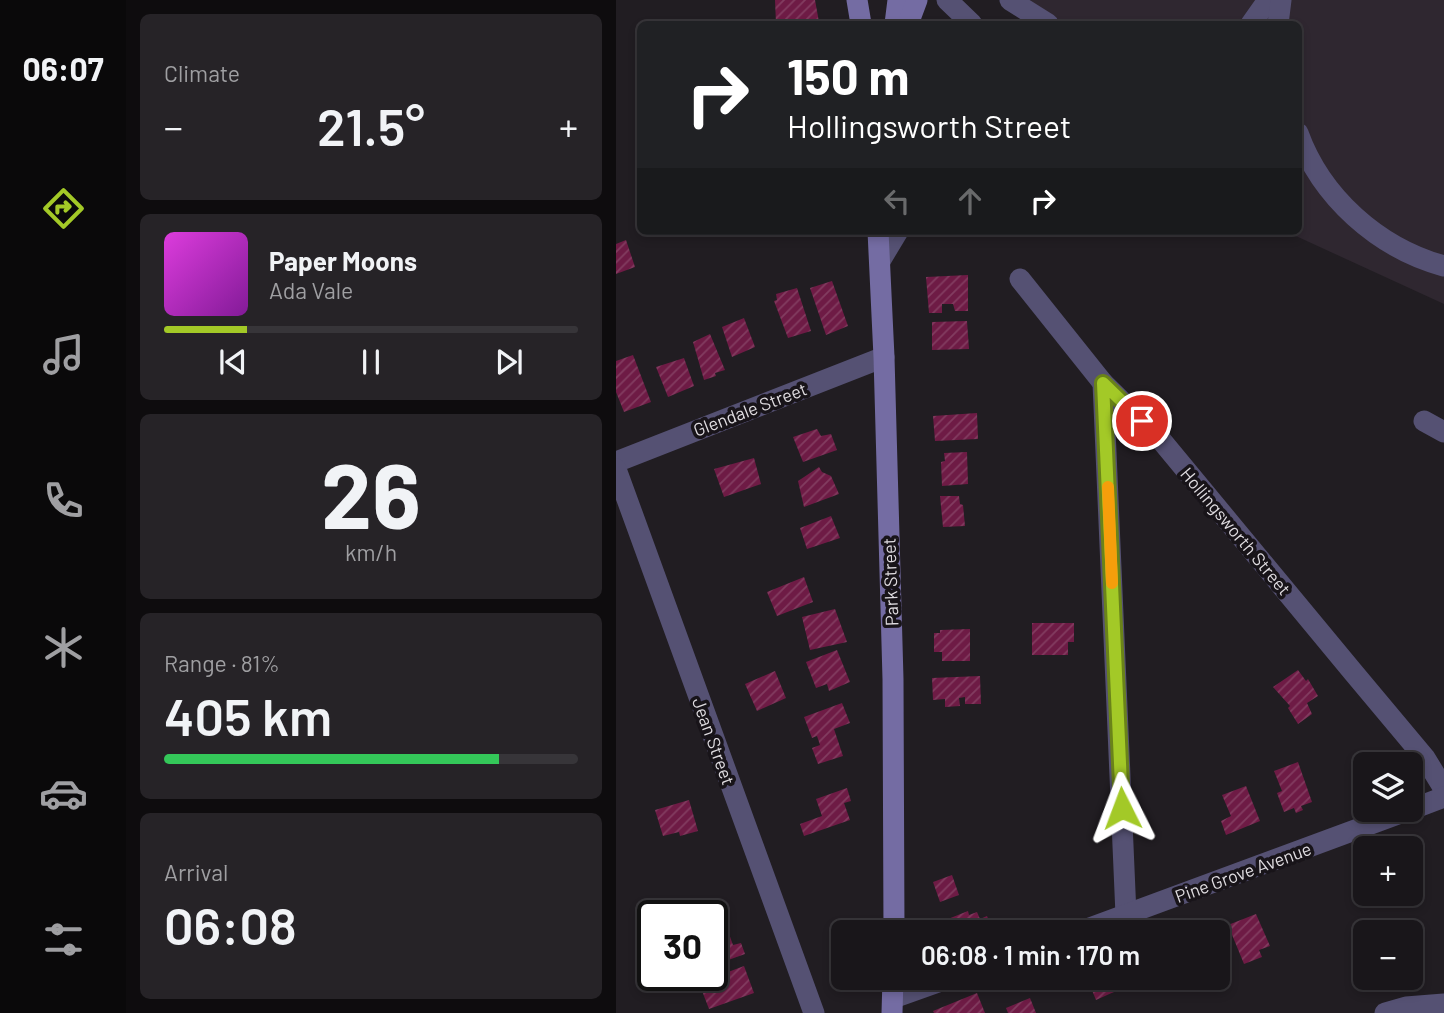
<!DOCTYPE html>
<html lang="en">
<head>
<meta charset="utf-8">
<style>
  body { margin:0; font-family:Barlow,sans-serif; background:#262327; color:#f1f3f6; height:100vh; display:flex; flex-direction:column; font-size:26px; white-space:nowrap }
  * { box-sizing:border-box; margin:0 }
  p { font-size:23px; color:#9f9fa2 }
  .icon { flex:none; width:38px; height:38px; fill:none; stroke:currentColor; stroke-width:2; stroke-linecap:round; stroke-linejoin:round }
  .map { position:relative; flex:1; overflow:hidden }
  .sheet { display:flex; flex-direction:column; gap:14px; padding:14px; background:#0e0c0e; width:490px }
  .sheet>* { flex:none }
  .guide { position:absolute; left:21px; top:21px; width:665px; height:214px; border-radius:10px; box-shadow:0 4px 10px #0003,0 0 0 2px #373539; background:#202124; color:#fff; overflow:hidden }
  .buttons { position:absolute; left:737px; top:752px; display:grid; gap:14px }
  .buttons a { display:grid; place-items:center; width:70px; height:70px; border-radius:10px; background:#19161a; box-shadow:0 4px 10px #0003,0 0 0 2px #373539; font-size:35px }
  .speed { position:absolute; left:21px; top:900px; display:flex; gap:14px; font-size:35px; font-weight:700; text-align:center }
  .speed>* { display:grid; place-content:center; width:91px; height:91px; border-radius:50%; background:#19161a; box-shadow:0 4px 10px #0003,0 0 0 2px #373539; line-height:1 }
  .speed .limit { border:4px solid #111; border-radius:10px; background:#fff; color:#111 }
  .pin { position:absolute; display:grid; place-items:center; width:60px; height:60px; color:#fff; margin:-30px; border:4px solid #fff; border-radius:50%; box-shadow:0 2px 7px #0007 }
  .me { position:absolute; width:77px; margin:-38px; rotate:357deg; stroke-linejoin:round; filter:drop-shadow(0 0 5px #0008) }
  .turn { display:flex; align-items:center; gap:24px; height:147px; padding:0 35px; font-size:32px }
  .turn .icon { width:91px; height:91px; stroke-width:2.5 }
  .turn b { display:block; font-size:49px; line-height:60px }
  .lanes { display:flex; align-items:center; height:66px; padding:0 35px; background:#0003; justify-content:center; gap:35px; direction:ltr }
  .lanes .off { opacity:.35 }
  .big { font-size:52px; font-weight:600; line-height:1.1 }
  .sheet .widget { flex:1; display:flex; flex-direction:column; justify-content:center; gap:10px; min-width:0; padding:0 24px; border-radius:10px; background:#262327 }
  .sheet .dial { align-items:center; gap:0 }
  .dial b { font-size:91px; line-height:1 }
  .song { display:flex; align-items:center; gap:21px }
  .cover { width:84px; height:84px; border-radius:10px; background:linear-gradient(135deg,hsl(300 70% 55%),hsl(290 70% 35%)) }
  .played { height:7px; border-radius:4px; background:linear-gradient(90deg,#a3c927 20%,#373539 20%) }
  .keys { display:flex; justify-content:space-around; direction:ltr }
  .heat { display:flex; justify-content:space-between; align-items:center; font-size:38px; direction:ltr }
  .charge { height:10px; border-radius:5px; background:linear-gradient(90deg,#34c759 81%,#373539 0) }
  .trip { position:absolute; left:215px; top:920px; width:399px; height:70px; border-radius:10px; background:#19161a; box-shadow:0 4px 10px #0003,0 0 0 2px #373539; font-weight:600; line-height:70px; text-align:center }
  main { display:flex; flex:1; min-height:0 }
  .tabs { display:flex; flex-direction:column; width:126px; justify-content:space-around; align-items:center; background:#0a090a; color:#9f9fa2 }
  .tabs .icon { width:49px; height:49px }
  .tabs .active { color:#a3c927 }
  .tabs b { font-size:32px; color:#f1f3f6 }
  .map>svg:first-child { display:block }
</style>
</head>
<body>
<main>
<nav class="tabs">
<b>06:07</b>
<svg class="icon active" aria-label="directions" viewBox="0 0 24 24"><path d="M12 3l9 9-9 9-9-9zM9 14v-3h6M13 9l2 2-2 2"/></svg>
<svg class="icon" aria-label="music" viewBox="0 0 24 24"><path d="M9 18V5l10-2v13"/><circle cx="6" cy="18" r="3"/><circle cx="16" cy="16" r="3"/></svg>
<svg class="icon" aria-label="phone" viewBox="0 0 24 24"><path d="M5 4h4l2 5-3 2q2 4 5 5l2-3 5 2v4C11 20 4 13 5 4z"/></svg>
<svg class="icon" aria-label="climate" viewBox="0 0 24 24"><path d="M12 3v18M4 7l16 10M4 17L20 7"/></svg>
<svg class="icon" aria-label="car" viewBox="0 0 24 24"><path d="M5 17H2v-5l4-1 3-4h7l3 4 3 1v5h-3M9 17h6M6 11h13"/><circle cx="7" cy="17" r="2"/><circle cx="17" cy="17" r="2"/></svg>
<svg class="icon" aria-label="filters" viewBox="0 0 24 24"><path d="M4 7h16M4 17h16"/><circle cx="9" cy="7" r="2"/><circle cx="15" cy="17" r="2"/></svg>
</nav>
<section class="sheet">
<div class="widget"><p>Climate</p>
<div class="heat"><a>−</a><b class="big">21.5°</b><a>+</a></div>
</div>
<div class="widget">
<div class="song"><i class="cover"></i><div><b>Paper Moons</b><p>Ada Vale</p></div></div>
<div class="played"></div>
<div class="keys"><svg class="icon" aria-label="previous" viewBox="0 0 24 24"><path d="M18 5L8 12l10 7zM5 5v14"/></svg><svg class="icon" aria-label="pause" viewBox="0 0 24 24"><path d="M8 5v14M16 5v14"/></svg><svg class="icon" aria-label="next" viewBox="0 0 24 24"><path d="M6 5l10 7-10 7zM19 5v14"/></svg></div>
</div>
<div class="widget dial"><b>26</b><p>km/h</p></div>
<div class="widget"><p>Range · 81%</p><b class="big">405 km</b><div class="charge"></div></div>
<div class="widget"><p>Arrival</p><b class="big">06:08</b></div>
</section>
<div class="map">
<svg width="828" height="1013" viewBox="0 0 828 1013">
  <defs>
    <pattern id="building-hatch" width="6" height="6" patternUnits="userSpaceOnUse" patternTransform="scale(1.75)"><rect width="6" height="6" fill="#6e1b45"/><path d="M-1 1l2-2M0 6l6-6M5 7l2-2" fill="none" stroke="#823c60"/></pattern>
  </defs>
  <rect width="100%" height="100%" fill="#211d22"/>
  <polygon fill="#2f2730" points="414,0 828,0 828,304 669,231 682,231 682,24 423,24"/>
  <g fill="url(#building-hatch)">
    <polygon points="159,0 199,0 203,22 160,24"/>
    <polygon points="10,240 19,267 0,274 0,244"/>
    <polygon points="352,275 352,311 339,311 337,304 326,304 326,313 313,313 310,277"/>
    <polygon points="216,281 232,326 210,335 194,288"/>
    <polygon points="181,288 195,331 172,338 158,301 161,300 160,294"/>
    <polygon points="128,318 139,347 116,357 106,327"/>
    <polygon points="351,321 353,349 316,350 316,322"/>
    <polygon points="94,334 109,370 99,373 100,376 88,380 77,342"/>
    <polygon points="17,355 35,402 8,412 0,392 0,361"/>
    <polygon points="68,358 78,386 52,397 40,367"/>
    <polygon points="361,413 362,439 319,441 317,416"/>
    <polygon points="201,429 205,436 215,434 221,450 187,462 177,437"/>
    <polygon points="351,452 352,484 326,486 325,462 329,461 328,453"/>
    <polygon points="138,458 145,484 108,497 98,469"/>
    <polygon points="203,467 206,472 215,476 223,494 188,507 182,481"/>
    <polygon points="324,496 343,496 344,504 347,505 349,526 327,527"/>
    <polygon points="215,516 224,538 191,549 184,528"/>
    <polygon points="188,577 197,602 161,616 151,592"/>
    <polygon points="219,609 231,642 194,650 186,617"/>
    <polygon points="416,623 458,623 458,642 452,642 452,655 416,655"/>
    <polygon points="354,629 354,661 326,661 326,652 318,652 318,633 324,633 324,630"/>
    <polygon points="221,650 234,682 213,691 211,684 200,688 190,662"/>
    <polygon points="682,670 690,681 692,679 702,696 691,703 696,714 682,724 672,708 674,706 657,687"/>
    <polygon points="159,671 170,698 141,711 129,684"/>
    <polygon points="364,676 365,704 349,704 349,697 343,698 344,706 329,707 329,699 317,700 316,678"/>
    <polygon points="226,703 234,723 218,729 227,756 202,764 196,748 204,745 201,736 196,738 188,717"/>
    <polygon points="682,762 696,802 685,806 687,810 680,813 678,808 668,812 661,793 666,791 658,771"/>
    <polygon points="630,786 644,821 610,835 605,821 615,816 606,795"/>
    <polygon points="231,788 235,801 228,803 234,820 188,836 184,824 206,816 200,799"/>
    <polygon points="73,800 82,831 64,836 63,832 47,836 39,810"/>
    <polygon points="336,875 343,895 324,902 317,882"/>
    <polygon points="352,911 353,915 361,912 364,919 371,916 377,931 322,933 320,928 323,926 322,923"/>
    <polygon points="640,914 654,946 643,950 646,957 628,964 612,925"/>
    <polygon points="108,920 117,945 125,943 129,954 104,963 101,955 96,956 96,924"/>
    <polygon points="604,927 612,948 604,951 609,962 602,965 602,933 590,932"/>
    <polygon points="128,966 138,993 93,1009 83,983"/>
    <polygon points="471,978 505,978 509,987 480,1000"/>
    <polygon points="361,993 369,1013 318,1013 317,1011"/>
    <polygon points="414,998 420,1013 392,1013 390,1008"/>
  </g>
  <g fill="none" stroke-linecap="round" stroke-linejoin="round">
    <g stroke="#555173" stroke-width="21">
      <polyline points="331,0 356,24"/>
      <polyline points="394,0 432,24"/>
      <polyline points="635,24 652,0"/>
      <polyline points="662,24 665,0"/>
      <path d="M682,133C705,197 762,248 828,266"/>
      <polyline points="264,261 282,231"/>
      <polyline points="404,279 487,383 545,440 737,672 809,758 828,789"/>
      <polyline points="487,383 510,915"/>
      <polyline points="808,421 828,432"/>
      <polyline points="0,462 268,357"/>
      <polyline points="0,469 198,1013"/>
      <polyline points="794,810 828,797"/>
      <polyline points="460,933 793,810"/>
      <polyline points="277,998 333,978"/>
      <polyline points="769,1013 790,1007 828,1004"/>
    </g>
    <g stroke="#746ca3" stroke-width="21">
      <polyline points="241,0 245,24"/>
      <polyline points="279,24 282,0"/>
      <polyline points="292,24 301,0"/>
      <polyline points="262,231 268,357 277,679 278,933"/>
      <polyline points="276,1013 277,978"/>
    </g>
  </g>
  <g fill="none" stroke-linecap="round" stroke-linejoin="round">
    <defs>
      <polyline id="route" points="506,808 487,383 526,421"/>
    </defs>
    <use href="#route" stroke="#6a8319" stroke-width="18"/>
    <use href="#route" stroke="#a3c927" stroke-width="12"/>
    <polyline stroke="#f59e0b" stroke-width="12" points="492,487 496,583"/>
  </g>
  <g text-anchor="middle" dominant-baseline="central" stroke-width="7" stroke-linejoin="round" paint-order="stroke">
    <g font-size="18" fill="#dfdce0" stroke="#181419">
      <text transform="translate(134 409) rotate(-21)">Glendale Street</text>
      <text transform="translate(620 531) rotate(50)">Hollingsworth Street</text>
      <text transform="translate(274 582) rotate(-92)">Park Street</text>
      <text transform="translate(98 741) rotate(70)">Jean Street</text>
      <text transform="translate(627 872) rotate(-20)">Pine Grove Avenue</text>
    </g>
  </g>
</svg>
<div class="buttons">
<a><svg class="icon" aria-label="layers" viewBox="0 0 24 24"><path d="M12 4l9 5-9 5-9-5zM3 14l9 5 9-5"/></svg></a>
<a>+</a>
<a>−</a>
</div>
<div class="speed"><div class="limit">30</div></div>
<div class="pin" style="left:526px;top:421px;background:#d93025"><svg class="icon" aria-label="arrive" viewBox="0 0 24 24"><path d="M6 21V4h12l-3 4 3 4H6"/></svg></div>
<svg class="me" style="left:506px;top:808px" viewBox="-20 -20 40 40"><path d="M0-17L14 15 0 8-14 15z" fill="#a3c927" stroke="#fff" stroke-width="4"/></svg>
<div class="trip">06:08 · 1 min · 170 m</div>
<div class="guide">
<div class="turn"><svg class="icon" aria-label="right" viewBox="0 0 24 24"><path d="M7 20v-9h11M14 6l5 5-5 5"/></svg><div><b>150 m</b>Hollingsworth Street</div></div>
<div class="lanes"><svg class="icon off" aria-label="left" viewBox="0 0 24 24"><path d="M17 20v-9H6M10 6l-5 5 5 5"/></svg><svg class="icon off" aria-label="ahead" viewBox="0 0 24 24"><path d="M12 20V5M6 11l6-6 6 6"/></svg><svg class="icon" aria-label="right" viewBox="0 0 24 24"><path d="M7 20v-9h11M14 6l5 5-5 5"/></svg></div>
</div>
</div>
</main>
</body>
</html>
